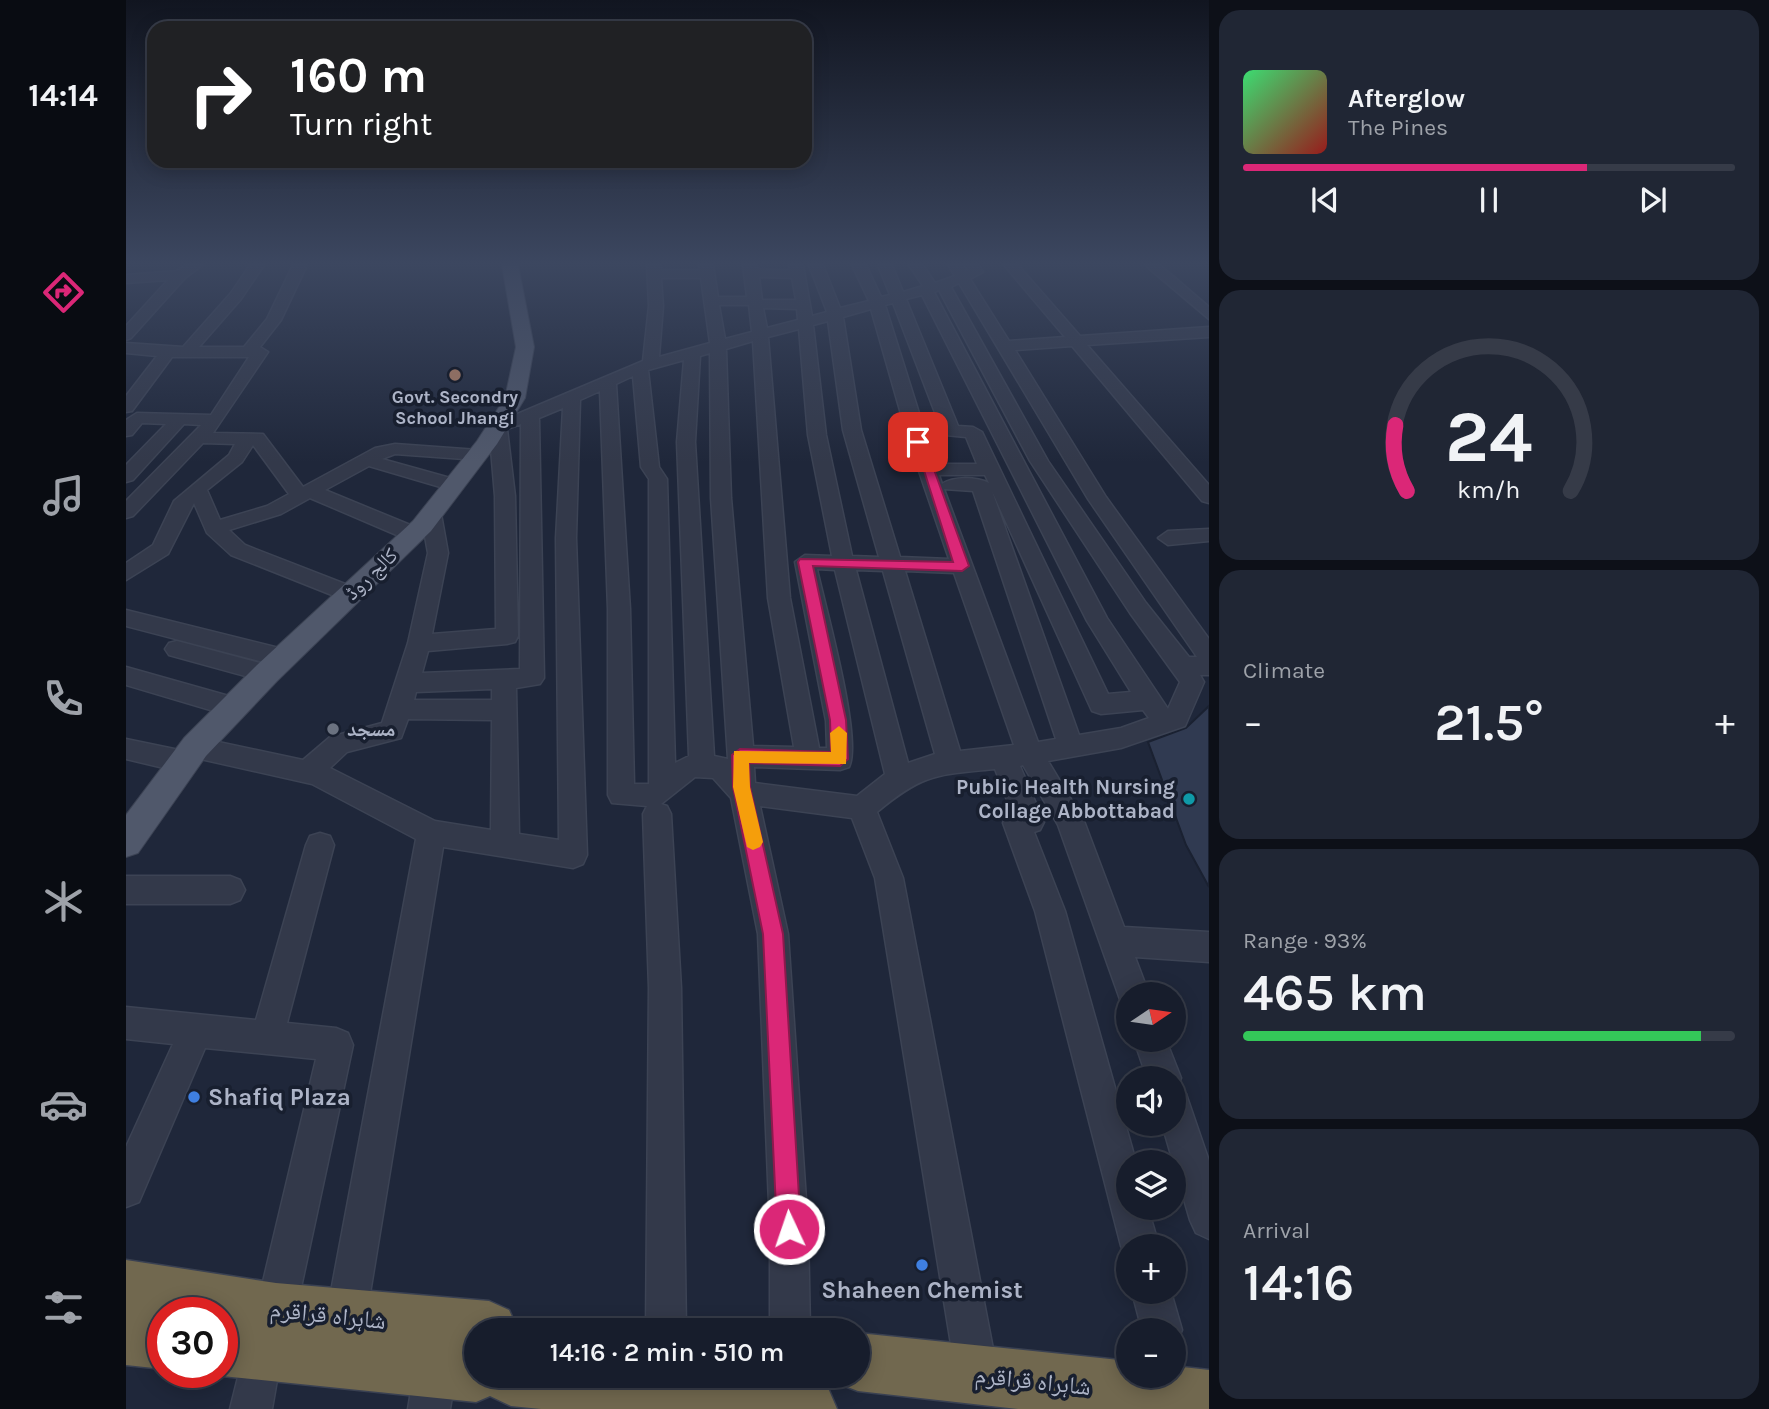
<!DOCTYPE html>
<html lang="en">
<head>
<meta charset="utf-8">
<style>
  body { margin:0; font-family:Karla,"Noto Naskh Arabic",sans-serif; background:#202634; color:#f1f3f6; height:100vh; display:flex; flex-direction:column; font-size:26px; white-space:nowrap }
  * { box-sizing:border-box; margin:0 }
  p { font-size:23px; color:#9ea2a9 }
  .icon { flex:none; width:38px; height:38px; fill:none; stroke:currentColor; stroke-width:2; stroke-linecap:round; stroke-linejoin:round }
  .map { position:relative; flex:1; overflow:hidden }
  .drawer { display:flex; flex-direction:column; gap:10px; padding:10px; background:#0d1018; width:560px }
  .drawer>* { flex:none }
  .top-card { position:absolute; left:21px; top:21px; width:665px; height:147px; border-radius:21px; box-shadow:0 4px 18px #0003,0 0 0 2px #363b48; background:#202124; color:#fff; overflow:hidden }
  .needle { width:46px; rotate:77deg }
  .controls { position:absolute; left:990px; top:982px; display:grid; gap:14px }
  .controls a { display:grid; place-items:center; width:70px; height:70px; border-radius:50%; background:#171d2c; box-shadow:0 4px 18px #0003,0 0 0 2px #363b48; font-size:35px }
  .speed { position:absolute; left:21px; top:1297px; display:flex; gap:14px; font-size:35px; font-weight:700; text-align:center }
  .speed>* { display:grid; place-content:center; width:91px; height:91px; border-radius:50%; background:#171d2c; box-shadow:0 4px 18px #0003,0 0 0 2px #363b48; line-height:1 }
  .speed .limit { border:10px solid #d22; background:#fff; color:#111 }
  .pin { position:absolute; display:grid; place-items:center; width:60px; height:60px; color:#fff; margin:-30px; border-radius:14px; box-shadow:0 4px 10px #0006 }
  .me { position:absolute; width:77px; margin:-38px; rotate:357deg; stroke-linejoin:round; filter:drop-shadow(0 0 5px #0008) }
  .turn { display:flex; align-items:center; gap:24px; height:147px; padding:0 28px; font-size:32px }
  .turn .icon { width:91px; height:91px; stroke-width:2.5 }
  .turn b { display:block; font-size:49px; line-height:60px }
  .big { font-size:52px; font-weight:600; line-height:1.1 }
  .drawer .card { flex:1; display:flex; flex-direction:column; justify-content:center; gap:10px; min-width:0; padding:0 24px; border-radius:21px; background:#202634 }
  .drawer .dial { align-items:center; gap:0 }
  .dial svg { height:182px; overflow:visible; fill:none; stroke:#363b48; stroke-width:7; stroke-linecap:round; text-anchor:middle }
  .dial text { fill:#f1f3f6; stroke:none }
  .song { display:flex; align-items:center; gap:21px }
  .cover { width:84px; height:84px; border-radius:10px; background:linear-gradient(135deg,hsl(140 70% 55%),hsl(0 70% 35%)) }
  .played { height:7px; border-radius:4px; background:linear-gradient(90deg,#db2777 70%,#363b48 70%) }
  .keys { display:flex; justify-content:space-around; direction:ltr }
  .heat { display:flex; justify-content:space-between; align-items:center; font-size:38px; direction:ltr }
  .charge { height:10px; border-radius:5px; background:linear-gradient(90deg,#34c759 93%,#363b48 0) }
  .trip { position:absolute; left:338px; top:1318px; width:406px; height:70px; border-radius:35px; background:#171d2c; box-shadow:0 4px 18px #0003,0 0 0 2px #363b48; font-weight:600; line-height:70px; text-align:center }
  main { display:flex; flex:1; min-height:0 }
  .tabs { display:flex; flex-direction:column; width:126px; justify-content:space-around; align-items:center; background:#090c12; color:#9ea2a9 }
  .tabs .icon { width:49px; height:49px }
  .tabs .active { color:#db2777 }
  .tabs b { font-size:32px; color:#f1f3f6 }
  .map>svg:first-child { display:block }
</style>
</head>
<body>
<main>
<nav class="tabs">
<b>14:14</b>
<svg class="icon active" aria-label="directions" viewBox="0 0 24 24"><path d="M12 3l9 9-9 9-9-9zM9 14v-3h6M13 9l2 2-2 2"/></svg>
<svg class="icon" aria-label="music" viewBox="0 0 24 24"><path d="M9 18V5l10-2v13"/><circle cx="6" cy="18" r="3"/><circle cx="16" cy="16" r="3"/></svg>
<svg class="icon" aria-label="phone" viewBox="0 0 24 24"><path d="M5 4h4l2 5-3 2q2 4 5 5l2-3 5 2v4C11 20 4 13 5 4z"/></svg>
<svg class="icon" aria-label="climate" viewBox="0 0 24 24"><path d="M12 3v18M4 7l16 10M4 17L20 7"/></svg>
<svg class="icon" aria-label="car" viewBox="0 0 24 24"><path d="M5 17H2v-5l4-1 3-4h7l3 4 3 1v5h-3M9 17h6M6 11h13"/><circle cx="7" cy="17" r="2"/><circle cx="17" cy="17" r="2"/></svg>
<svg class="icon" aria-label="filters" viewBox="0 0 24 24"><path d="M4 7h16M4 17h16"/><circle cx="9" cy="7" r="2"/><circle cx="15" cy="17" r="2"/></svg>
</nav>
<div class="map">
<svg width="1083" height="1409" viewBox="0 0 1083 1409">
  <rect width="100%" height="100%" fill="#1f273a"/>
  <polygon fill="#303a51" stroke="#1a2131" stroke-width="2" points="1083,706 1083,887 1060,845 1022,742 1060,728"/>
  <g fill="none" stroke-linecap="round" stroke-linejoin="round">
    <defs>
      <g id="minor">
        <polygon points="60,265 76,265 59,278 5,338 0,340 0,326 42,280 0,283 0,275 51,271"/>
        <path d="M124,265H138L115,299L73,347H118L141,319L167,265H181L155,320L134,347L142,352L87,433L137,434L177,487L249,448L269,444L352,450L361,455L352,460L269,454L256,459L335,481L337,485L335,489L328,491L243,466L199,490L294,529L297,534L294,539H280L184,498L155,514L103,530L119,545L232,589L235,594L232,599H216L105,555L81,533L68,503L42,554L0,580V563L27,545L48,501L103,455L109,444L77,443L7,516L0,518V501L75,425L58,424L7,480L0,482V465L40,424L16,423L6,435L0,436V420L11,413L85,415L123,357H46L6,411L0,412V396L31,356L0,353V343L57,347L105,293ZM127,445L163,494L141,506L94,520L81,490L116,462Z"/>
        <path d="M521,265H535V270H574L573,265H587L592,297H621L617,265H631V269L664,270L663,265H677L686,316L701,312L683,265H697L714,308L743,301L726,265H740L755,297L764,295L752,265H766L777,292L797,286L783,265H797L809,283L829,276L822,265H836L840,271L842,270L839,265H853L857,272L844,279L883,341L939,337L878,265H892L954,336L1083,327V337L961,345L1083,485V503L1076,501L946,346L889,350L980,497L1083,639V675H1074L1078,682L1059,726L995,748L922,761L958,821L998,927L1083,932V962L1009,957L1023,994H1003V1008L996,1005L932,825L897,765L894,766L918,822L914,830L908,832L939,911L1010,1162H1003V1208H1022L1033,1246H1003V1260L995,1246L909,911L877,823L881,815L886,813L869,769C810,775 798,773 751,812L777,878L872,1375L866,1390L851,1396L836,1390L830,1375L749,878L726,818L634,806L662,934L682,1229L684,1330H644V1229L632,934L605,798L587,778L569,777L535,804L541,806L545,814L555,988L560,1330H520L523,988L517,814L521,806L486,803L482,795V609L474,391L454,400L450,538L461,855L457,864L447,868L317,847L240,1318L234,1332L220,1338L206,1332L200,1318L290,839L186,784L70,758L72,762L68,770L59,773L0,759V739L58,751L56,747L60,740L69,737L177,760L204,737L256,723L282,643L302,553L295,514L298,510L305,508L315,514L322,553L306,634L370,629L369,496L363,426L517,361L523,306ZM633,277L666,278L670,300H636ZM535,278H575L584,343L533,357L537,306ZM833,283L962,499L1071,657H1063L1020,603L922,461L825,287ZM813,290L904,461L1004,613L1054,682L1042,709L981,618L808,292ZM796,295L961,621L1005,692L982,694L856,432L847,427L832,426L780,299ZM767,303L816,431L819,435L840,437L851,464H809L759,305ZM593,305H623L626,332L599,339ZM637,308L671,309L672,320L641,328ZM745,309L783,442L823,559L774,557L735,430L717,317ZM702,321L717,430L753,557L726,556L700,435L687,325ZM673,329L682,435L706,556L679,555L669,562L700,721L701,748H693L664,598L642,337ZM627,341L642,598L668,747L627,746L605,498L600,349ZM584,353L585,498L602,759L588,756L569,442L574,356ZM558,360L551,442L563,756L549,763L541,479L533,467L522,370ZM507,376L515,467L523,479V784H508L504,609L490,384ZM437,408L430,538L433,840L393,834L390,688L414,684L418,678L413,418ZM395,424L394,669L296,673L302,651L381,644L389,642L392,636L389,496L381,429ZM813,475H859L863,483C852,477 827,476 816,484ZM818,489L847,491L930,739L912,742ZM866,491L966,711L975,714L1017,710L1023,718L995,728L953,735ZM691,569L709,570L759,774L731,796L629,783L628,767L714,770L723,767C737,739 699,606 691,569ZM730,570L757,571L809,754L782,763ZM779,571L828,573L888,745L834,751ZM366,689V700H288L290,692ZM282,719L366,720L365,830L309,821L204,768L221,752L275,738Z"/>
        <polygon points="1019,265 1034,265 1083,307 1083,319"/>
        <polygon points="1083,529 1083,541 1042,545 1032,538 1042,531"/>
        <polygon points="0,610 157,649 165,652 169,658 165,664 157,667 0,626"/>
        <polygon points="51,641 149,667 153,673 149,679 141,682 43,655 39,649 43,643"/>
        <polygon points="0,667 117,700 120,707 117,714 108,717 0,685"/>
        <polygon points="194,833 204,836 208,845 161,1023 210,1028 222,1033 227,1045 170,1311 164,1325 150,1331 136,1325 130,1311 190,1059 79,1048 13,1202 0,1207 0,1147 47,1044 0,1039 0,1007 130,1020 180,845 184,836"/>
        <polygon points="0,876 104,876 114,880 119,890 114,900 104,904 0,904"/>
        <polygon points="1008,1040 1040,1040 1055,1078 1050,1090 1060,1094 1083,1161 1083,1239 1070,1233 1064,1220 1036,1124 1048,1124 1048,1078 1021,1078"/>
        <polygon points="1006,1292 1045,1292 1056,1330 1050,1344 1048,1330 1016,1330"/>
        <polygon points="136,1331 150,1337 156,1351 146,1409 104,1409 122,1337"/>
        <polygon points="310,1346 325,1352 331,1367 324,1409 282,1409 289,1367 295,1352"/>
      </g>
      <polygon id="major" points="376,265 392,265 408,347 399,398 371,444 305,531 151,681 80,756 12,853 0,857 0,815 58,738 131,665 287,521 351,441 379,398 390,347"/>
      <g id="highway">
        <polygon points="0,1260 150,1283 363,1301 383,1310 392,1330 350,1330 350,1376 651,1376 681,1379 702,1388 711,1409 415,1409 385,1406 364,1396 350,1402 96,1376 86,1372 96,1372 96,1312 37,1312 37,1369 0,1365"/>
        <polygon points="732,1333 1003,1361 1003,1376 1048,1376 1048,1366 1083,1370 1083,1409 892,1409 732,1391 711,1383 708,1376 732,1376"/>
      </g>
    </defs>
    <use href="#minor" stroke="#3c4354" stroke-width="3"/>
    <use href="#major" stroke="#3c4354" stroke-width="2"/>
    <use href="#highway" stroke="#3a4152" stroke-width="3"/>
    <use href="#minor" fill="#33394a" fill-rule="evenodd"/>
    <use href="#major" fill="#50586b" fill-rule="evenodd"/>
    <use href="#highway" fill="#71684f" fill-rule="evenodd"/>
  </g>
  <linearGradient id="sky" x2="0" y2="1"><stop stop-color="#111520"/><stop offset="0.57" stop-color="#3c4760"/><stop offset="1" stop-color="#3c4760" stop-opacity="0"/></linearGradient>
  <rect width="1083" height="462" fill="url(#sky)"/>
  <polygon fill="#db2777" stroke="#8e194d" stroke-width="2" points="788,439 798,442 843,566 836,571 687,566 720,720 722,759 714,766 623,763 624,787 657,934 675,1229 672,1238 663,1242 654,1238 651,1229 637,934 607,787 606,755 614,749 705,752 704,720 672,562 674,559 827,562"/>
  <polygon fill="#f59e0b" points="713,726 721,733 720,764 623,763 624,787 637,842 634,847 627,850 621,847 607,787 608,751 705,752 704,733"/>
  <circle fill="#8d6e63" stroke="#181f2f" stroke-width="2.5" cx="329" cy="375" r="7"/>
  <circle fill="#6b7280" stroke="#181f2f" stroke-width="2.5" cx="207" cy="729" r="7"/>
  <circle fill="#0f9aa8" stroke="#181f2f" stroke-width="2.5" cx="1063" cy="799" r="7"/>
  <g fill="#3f7fe0" stroke="#181f2f" stroke-width="2.5">
    <circle cx="68" cy="1097" r="7"/>
    <circle cx="796" cy="1265" r="7"/>
  </g>
  <g text-anchor="middle" dominant-baseline="central" stroke-width="7" stroke-linejoin="round" paint-order="stroke">
    <g font-size="18" font-weight="bold" fill="#adb4c7" stroke="#181f2f">
      <text x="329" y="397">Govt. Secondry<tspan x="329" dy="21">School Jhangi</tspan></text>
    </g>
    <g font-size="21" fill="#adb4c7" stroke="#181f2f">
      <text transform="translate(245 574) rotate(-44)">کالج روڈ</text>
    </g>
    <g font-size="21" font-weight="bold" fill="#adb4c7" stroke="#181f2f" text-anchor="start">
      <text x="221" y="729">مسجد</text>
      <text x="1049" y="787" text-anchor="end">Public Health Nursing<tspan x="1049" dy="24">Collage Abbottabad</tspan></text>
    </g>
    <g font-size="24" font-weight="bold" fill="#adb4c7" stroke="#181f2f" text-anchor="start">
      <text x="82" y="1097">Shafiq Plaza</text>
      <text x="796" y="1290" text-anchor="middle">Shaheen Chemist</text>
    </g>
    <g font-size="24" fill="#adb4c7" stroke="#181f2f">
      <text transform="translate(202 1315) rotate(6)">شاہراہ قراقرم</text>
      <text transform="translate(907 1381) rotate(6)">شاہراہ قراقرم</text>
    </g>
  </g>
</svg>
<div class="controls">
<a><svg class="needle" viewBox="-14 -14 28 28"><path d="M0-13l5 13h-10z" fill="#e53935"/><path d="M0 13l5-13h-10z" fill="#9ea2a9"/></svg></a>
<a><svg class="icon" aria-label="sound" viewBox="0 0 24 24"><path d="M4 9h4l5-4v14l-5-4H4zM17 9q2 3 0 6"/></svg></a>
<a><svg class="icon" aria-label="layers" viewBox="0 0 24 24"><path d="M12 4l9 5-9 5-9-5zM3 14l9 5 9-5"/></svg></a>
<a>+</a>
<a>−</a>
</div>
<div class="speed"><div class="limit">30</div></div>
<div class="pin" style="left:792px;top:442px;background:#d93025"><svg class="icon" aria-label="arrive" viewBox="0 0 24 24"><path d="M6 21V4h12l-3 4 3 4H6"/></svg></div>
<svg class="me" style="left:663px;top:1229px" viewBox="-20 -20 40 40"><circle r="17" fill="#db2777" stroke="#fff" stroke-width="3"/><path d="M0-11L8 9 0 5-8 9z" fill="#fff"/></svg>
<div class="trip">14:16 · 2 min · 510 m</div>
<div class="top-card">
<div class="turn"><svg class="icon" aria-label="right" viewBox="0 0 24 24"><path d="M7 20v-9h11M14 6l5 5-5 5"/></svg><div><b>160 m</b>Turn right</div></div>
</div>
</div>
<section class="drawer">
<div class="card">
<div class="song"><i class="cover"></i><div><b>Afterglow</b><p>The Pines</p></div></div>
<div class="played"></div>
<div class="keys"><svg class="icon" aria-label="previous" viewBox="0 0 24 24"><path d="M18 5L8 12l10 7zM5 5v14"/></svg><svg class="icon" aria-label="pause" viewBox="0 0 24 24"><path d="M8 5v14M16 5v14"/></svg><svg class="icon" aria-label="next" viewBox="0 0 24 24"><path d="M6 5l10 7-10 7zM19 5v14"/></svg></div>
</div>
<div class="card dial"><svg viewBox="0 0 100 80">
<path d="M14 69A42 42 0 1 1 86 69"/>
<path d="M14 69A42 42 0 0 1 9 40" stroke="#db2777"/>
<text x="50" y="56" font-size="32" font-weight="700">24</text>
<text x="50" y="72" font-size="11">km/h</text>
</svg></div>
<div class="card"><p>Climate</p>
<div class="heat"><a>−</a><b class="big">21.5°</b><a>+</a></div>
</div>
<div class="card"><p>Range · 93%</p><b class="big">465 km</b><div class="charge"></div></div>
<div class="card"><p>Arrival</p><b class="big">14:16</b></div>
</section>
</main>
</body>
</html>
